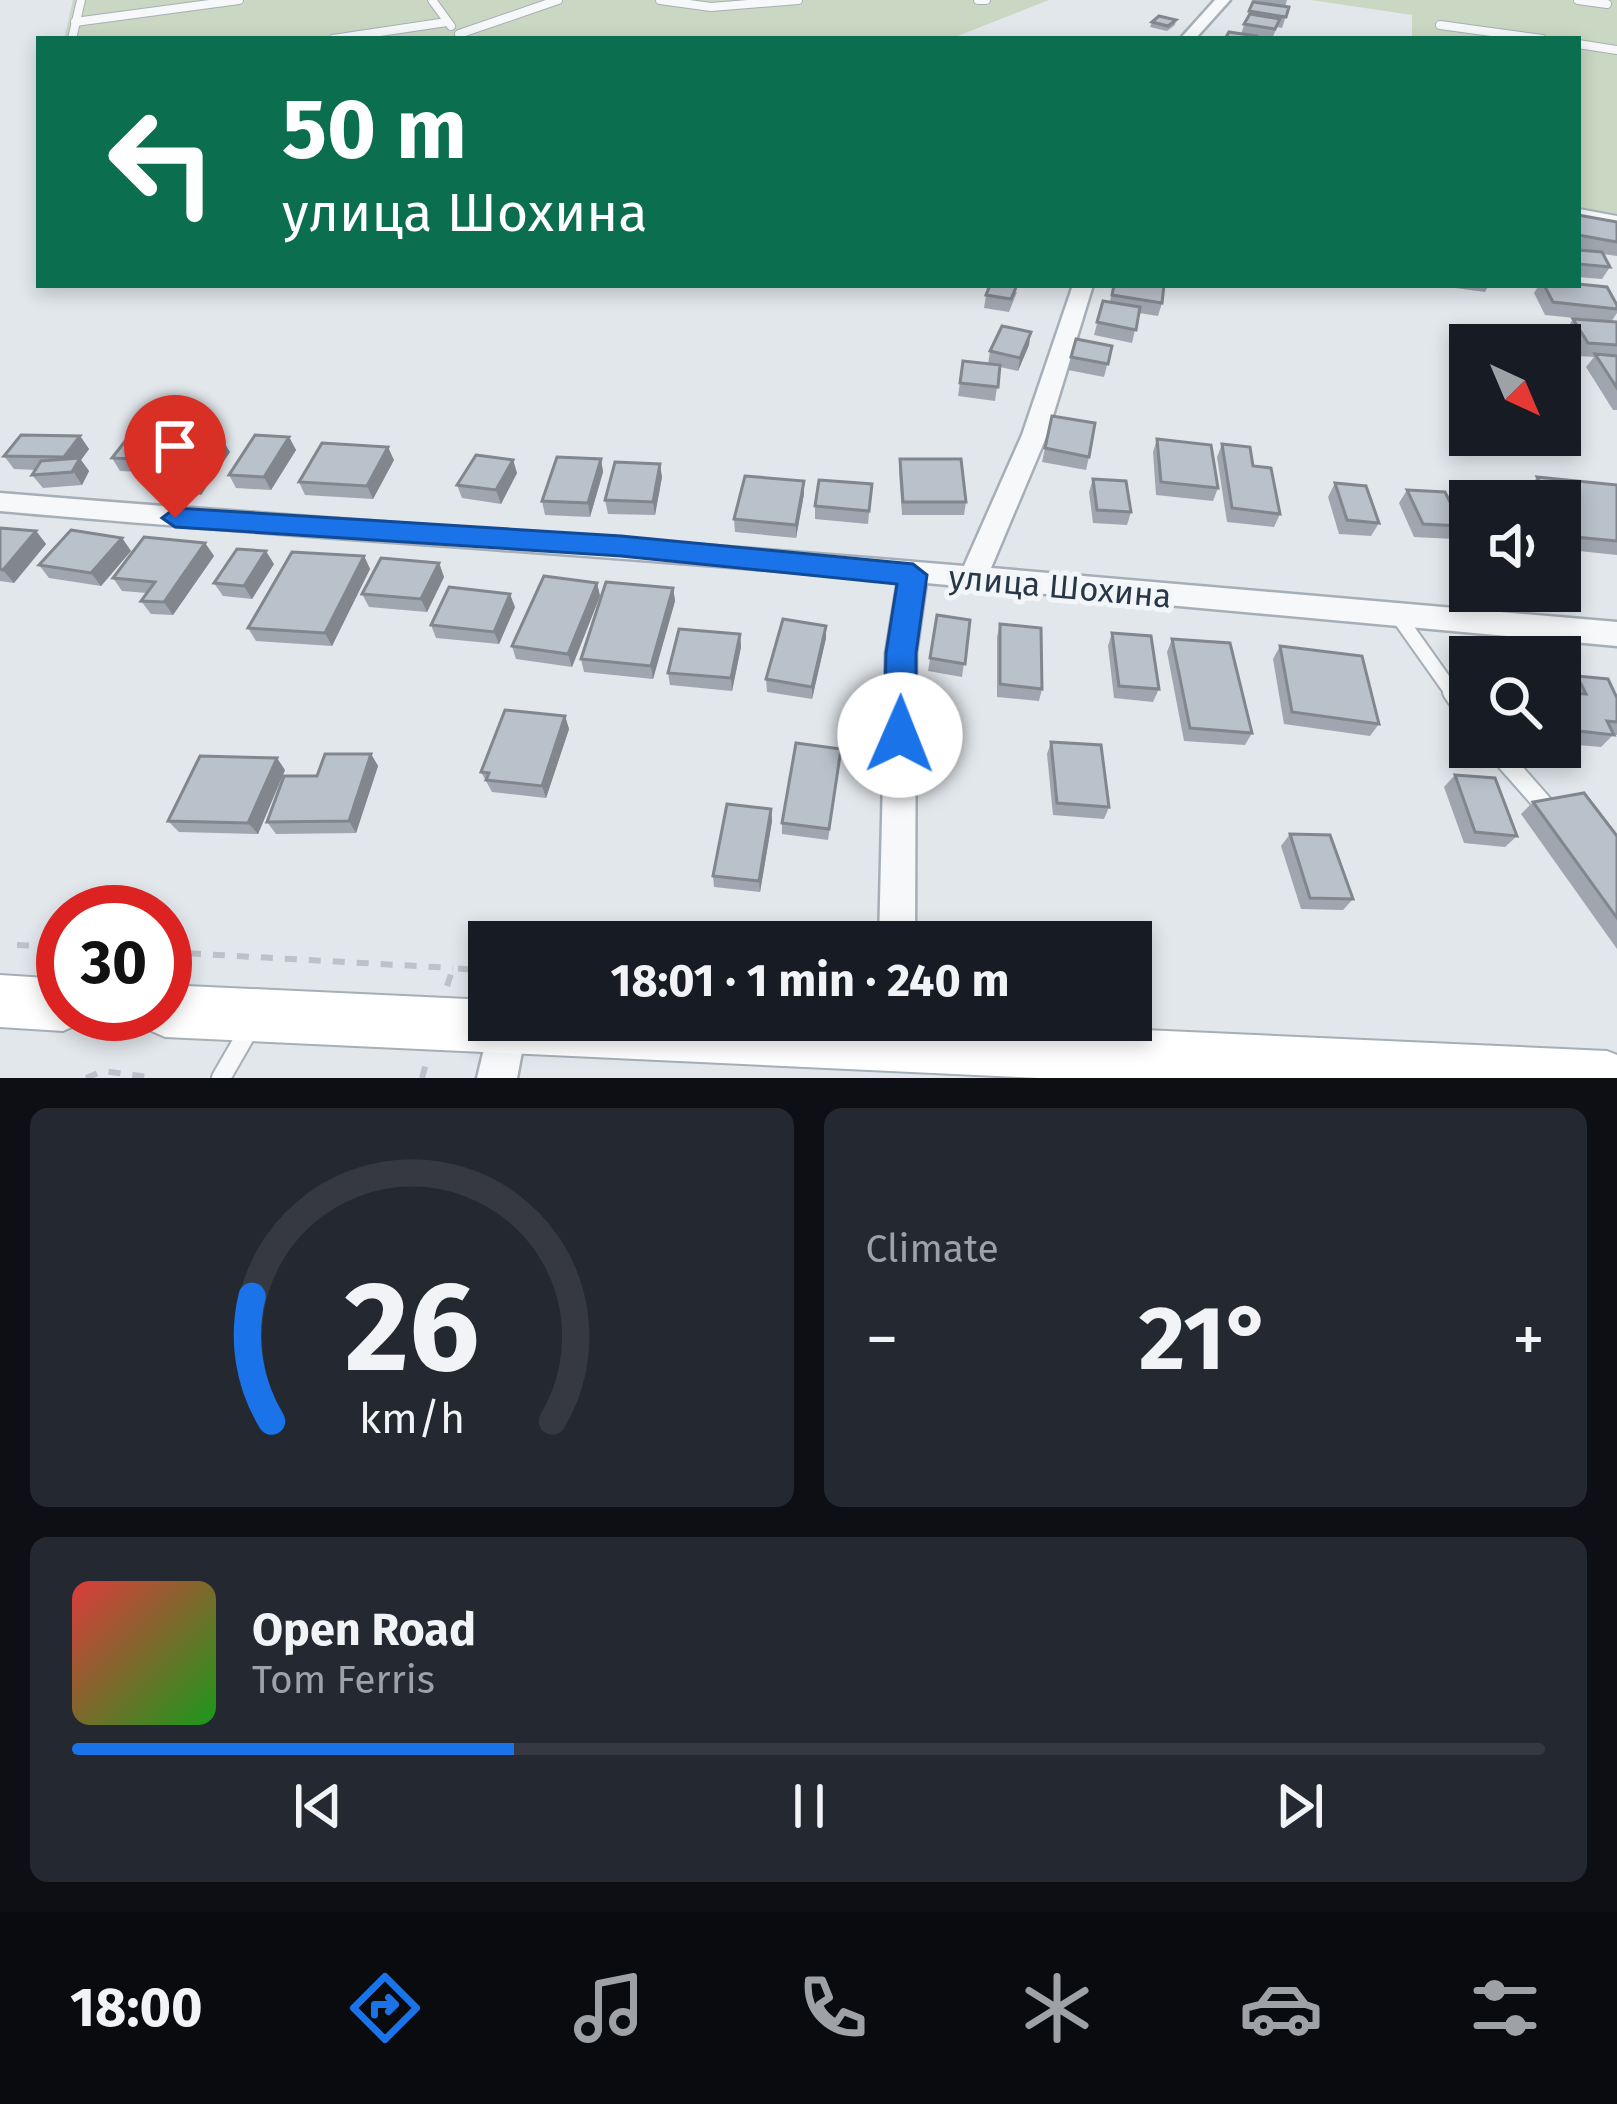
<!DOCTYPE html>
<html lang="en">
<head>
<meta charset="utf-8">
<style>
  body { margin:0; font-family:"Fira Sans",sans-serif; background:#242831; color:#f1f3f6; height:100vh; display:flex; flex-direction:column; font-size:45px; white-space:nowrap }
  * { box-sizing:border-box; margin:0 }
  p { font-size:39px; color:#9ea1a6 }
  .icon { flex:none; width:66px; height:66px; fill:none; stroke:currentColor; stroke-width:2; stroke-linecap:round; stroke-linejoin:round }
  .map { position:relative; height:1078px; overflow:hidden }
  .drawer { display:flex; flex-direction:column; gap:30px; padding:30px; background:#0d0f14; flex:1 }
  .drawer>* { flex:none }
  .banner { position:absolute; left:36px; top:36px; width:1545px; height:252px; border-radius:0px; box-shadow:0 6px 18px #0003; background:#0b6e4f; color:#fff; overflow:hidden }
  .needle { width:78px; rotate:136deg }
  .fabs { position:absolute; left:1449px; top:324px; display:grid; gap:24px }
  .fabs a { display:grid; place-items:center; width:132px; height:132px; border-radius:0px; background:#171b24; box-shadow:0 6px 18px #0003; font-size:60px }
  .speed { position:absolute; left:36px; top:885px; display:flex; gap:24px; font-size:60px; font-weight:700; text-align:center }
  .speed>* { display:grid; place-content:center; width:156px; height:156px; border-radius:50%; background:#171b24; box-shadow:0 6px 18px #0003; line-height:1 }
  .speed .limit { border:18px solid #d22; background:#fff; color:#111 }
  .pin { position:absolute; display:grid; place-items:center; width:102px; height:102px; color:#fff; margin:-123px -51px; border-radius:50% 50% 50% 0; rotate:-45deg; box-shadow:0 0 12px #0007 }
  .pin .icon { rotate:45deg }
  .me { position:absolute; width:132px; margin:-66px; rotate:1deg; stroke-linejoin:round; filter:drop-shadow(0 0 9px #0008) }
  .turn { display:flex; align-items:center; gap:42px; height:252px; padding:0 48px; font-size:54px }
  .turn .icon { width:156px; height:156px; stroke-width:2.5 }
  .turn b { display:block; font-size:84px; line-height:102px }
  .big { font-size:90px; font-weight:700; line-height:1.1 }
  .drawer .widget { flex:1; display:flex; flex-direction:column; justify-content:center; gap:18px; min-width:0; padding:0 42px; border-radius:18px; background:#242831 }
  .drawer .dial { align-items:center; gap:0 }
  .dial svg { height:312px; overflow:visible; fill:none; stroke:#363941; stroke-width:7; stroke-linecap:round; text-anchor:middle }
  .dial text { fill:#f1f3f6; stroke:none }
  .song { display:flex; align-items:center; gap:36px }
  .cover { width:144px; height:144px; border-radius:18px; background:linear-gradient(135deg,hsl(0 70% 55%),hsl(120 70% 35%)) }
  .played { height:12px; border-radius:6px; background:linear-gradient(90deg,#1a73e8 30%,#363941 30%) }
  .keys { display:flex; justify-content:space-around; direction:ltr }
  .heat { display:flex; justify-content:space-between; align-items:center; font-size:66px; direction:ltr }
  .drawer .tiles { flex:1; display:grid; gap:30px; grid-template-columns:1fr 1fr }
  .widget:last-child { grid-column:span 2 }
  .trip { position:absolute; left:468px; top:921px; width:684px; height:120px; border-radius:0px; background:#171b24; box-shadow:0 6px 18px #0003; font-weight:700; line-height:120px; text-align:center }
  .dock { display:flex; height:192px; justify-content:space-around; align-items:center; background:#090b0e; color:#9ea1a6 }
  .dock .icon { width:84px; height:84px }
  .dock .selected { color:#1a73e8 }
  .dock b { font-size:54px; color:#f1f3f6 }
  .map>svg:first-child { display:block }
</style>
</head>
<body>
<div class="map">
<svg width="1617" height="1078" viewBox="0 0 1617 1078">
  <rect width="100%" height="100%" fill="#e2e7ec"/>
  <g fill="#cad7c2">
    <polygon points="73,0 1049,0 950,39 64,39"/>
    <polygon points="1311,0 1617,0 1617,216 1578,209 1578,39 1412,39 1412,15"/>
  </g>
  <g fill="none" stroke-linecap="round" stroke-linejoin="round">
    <defs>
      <g id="service-far3">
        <polyline points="432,0 451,26"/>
        <polyline points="660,0 711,7 798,0"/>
        <polyline points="978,0 986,0"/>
        <polyline points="1578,0 1607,4"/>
        <polyline points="75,22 239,0"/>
        <polyline points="1440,25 1542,39"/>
        <polyline points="459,34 558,0"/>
        <polyline points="72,39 81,0"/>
        <polyline points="333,39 447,22"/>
        <polyline points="1578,44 1617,50"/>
      </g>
      <polyline id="service-far2" points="1578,214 1617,221"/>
      <polyline id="service-far1" points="1398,616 1454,695"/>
      <g id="service">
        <polyline points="1452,692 1470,718"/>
        <polyline points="1493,747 1545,806"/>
        <polyline points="221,1078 251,1026"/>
      </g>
      <g id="minor">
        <polygon points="1215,0 1230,0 1195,39 1180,39"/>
        <path d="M1073,285H1093L1047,435L991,568L1617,622V646L926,583L916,653L915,942H879L886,653L898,581C599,554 299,538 0,511V493C321,520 643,538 964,566L1022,435Z"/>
        <polygon points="491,1020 521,1020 526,1031 517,1078 477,1078"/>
      </g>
      <g id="secondary">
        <polygon points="0,975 63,979 63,1014 85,1014 81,1023 63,1031 0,1027"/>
        <polygon points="165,985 489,1000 489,1020 924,1020 1607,1051 1617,1055 1617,1078 1040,1078 165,1037 147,1029 141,1014 165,1014"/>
      </g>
    </defs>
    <use href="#service-far3" stroke="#a6afb7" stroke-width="10"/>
    <use href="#service-far2" stroke="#a6afb7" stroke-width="14"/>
    <use href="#service-far1" stroke="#a6afb7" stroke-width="18"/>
    <use href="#service" stroke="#a6afb7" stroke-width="22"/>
    <use href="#minor" stroke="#a6afb7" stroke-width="5"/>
    <use href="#secondary" stroke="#a6afb7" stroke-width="4"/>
    <g stroke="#bcc2c8" stroke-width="6" stroke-dasharray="12 12" stroke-linecap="butt">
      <polyline points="17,945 63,947"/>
      <polyline points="165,952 453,968"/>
      <polyline points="447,986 453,968 489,971"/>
      <polyline points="86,1078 103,1071 155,1078"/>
      <polyline points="422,1078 427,1060"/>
    </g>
    <use href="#service-far3" stroke="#f6f8fa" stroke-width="8"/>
    <use href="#service-far2" stroke="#f6f8fa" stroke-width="10"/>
    <use href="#service-far1" stroke="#f6f8fa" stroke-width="14"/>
    <use href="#service" stroke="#f6f8fa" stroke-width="18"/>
    <use href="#minor" fill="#f6f8fa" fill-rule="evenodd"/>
    <use href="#secondary" fill="#fff" fill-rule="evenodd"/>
  </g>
  <g fill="#9fa6af">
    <polygon points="1253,0 1287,0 1285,7 1289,7 1282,28 1277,27 1272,39 1241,34"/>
    <polygon points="1176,20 1175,25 1167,31 1150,27 1152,22"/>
    <polygon points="1578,215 1617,222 1617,256 1603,254 1610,267 1602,279 1578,277"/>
    <polygon points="1113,285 1162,303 1158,316 1139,313 1132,343 1094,335 1103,301 1110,302"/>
    <polygon points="1433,285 1489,285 1485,292"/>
    <polygon points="1539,285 1578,285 1617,305 1617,313 1611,322 1617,322 1617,410 1613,410 1586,367 1594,357 1579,356 1565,332 1573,319 1605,321 1545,315 1534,293"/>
    <polygon points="1017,292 1009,312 984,308 986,295"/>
    <polygon points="1076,339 1112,346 1104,377 1068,370"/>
    <polygon points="1029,345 1018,371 1000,367 995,401 958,396 963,361 988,364 990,351"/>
    <polygon points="1052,416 1089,457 1086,470 1042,462"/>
    <polygon points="80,436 89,449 81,460 89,471 82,485 43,488 32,475 36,470 14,469 4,456"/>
    <polygon points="289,437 296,450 271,490 236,488 229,475"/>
    <polygon points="1157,439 1218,488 1213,501 1156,495 1153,452"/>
    <polygon points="1222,444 1253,466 1280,514 1274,527 1227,522 1217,457"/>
    <polygon points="230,452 201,495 163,494 155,480"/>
    <polygon points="156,454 143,472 120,471 112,458"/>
    <polygon points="601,459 603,472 590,517 545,515 542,501"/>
    <polygon points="900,459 966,502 964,515 902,515 899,472"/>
    <polygon points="394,460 373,499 305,495 299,482"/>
    <polygon points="513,460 517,473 501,504 462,498 457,485"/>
    <polygon points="662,477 655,515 608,514 605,500"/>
    <polygon points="1537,477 1617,485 1617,555 1560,549 1560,501 1485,501 1492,491 1530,496 1528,491"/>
    <polygon points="1093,479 1131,512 1127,525 1093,523 1089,492"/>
    <polygon points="804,481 804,494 796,538 735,532 734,519"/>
    <polygon points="1335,483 1379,523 1371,536 1339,534 1328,497"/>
    <polygon points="872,484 868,524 815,519 815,506"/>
    <polygon points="1407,490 1462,526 1453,539 1414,537 1399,503"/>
    <polygon points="0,528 36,531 46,544 14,583 0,581"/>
    <polygon points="122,538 131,551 101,586 49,578 39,565"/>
    <polygon points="205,543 214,556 173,615 151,614 141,601 147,593 122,591 113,578"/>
    <polygon points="364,556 370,569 332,646 256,641 248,628"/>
    <polygon points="439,563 444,577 427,612 369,607 362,594"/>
    <polygon points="274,564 252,599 223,596 214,583"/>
    <polygon points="597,583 600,596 572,667 516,659 512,646"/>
    <polygon points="673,588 675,601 653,679 584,672 581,659"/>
    <polygon points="515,607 499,644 436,638 431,625"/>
    <polygon points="937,615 970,620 962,677 928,671"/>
    <polygon points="1000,624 1042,689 1039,701 997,697 997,637"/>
    <polygon points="826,626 826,638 812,699 767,692 766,679"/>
    <polygon points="1112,633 1159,689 1153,702 1114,698 1108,646"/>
    <polygon points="740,634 741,647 732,691 670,685 668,673"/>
    <polygon points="1172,639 1252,733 1245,745 1184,741 1167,652"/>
    <polygon points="1280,646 1379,724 1370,736 1284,724 1273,659"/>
    <polygon points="1470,662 1470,690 1463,672"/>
    <polygon points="1577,676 1617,698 1617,735 1613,735 1601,747 1566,744 1560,729 1560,692 1567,692 1565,689"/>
    <polygon points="565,716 569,729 546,798 492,792 481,772"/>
    <polygon points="1051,742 1109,807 1104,819 1053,815 1047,754"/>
    <polygon points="371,754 378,766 356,833 276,834 267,822 317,776"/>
    <polygon points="840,761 828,840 782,834 782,823"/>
    <polygon points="285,770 258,834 179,832 168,821"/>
    <polygon points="1455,775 1517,836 1505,847 1464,843 1444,787"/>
    <polygon points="1533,802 1617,836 1617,949 1521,814"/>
    <polygon points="771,809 772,821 760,892 714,887 713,876"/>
    <polygon points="1290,834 1353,899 1343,910 1301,909 1281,846"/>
  </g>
  <g fill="#82878e">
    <polygon points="1031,332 1029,345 1018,371 1020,358"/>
    <polygon points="80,436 89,449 81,460 89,471 82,485 64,457"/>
    <polygon points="289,437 296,450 271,490 264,477"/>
    <polygon points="222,439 230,452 201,495 193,482"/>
    <polygon points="148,441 156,454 143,472 134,459"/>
    <polygon points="388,447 394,460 373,499 367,486"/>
    <polygon points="601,459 603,472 590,517 588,503"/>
    <polygon points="513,460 517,473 501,504 496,490"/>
    <polygon points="660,464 662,477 655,515 653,502"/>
    <polygon points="804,481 804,494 796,538 796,525"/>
    <polygon points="36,531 46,544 14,583 3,570"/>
    <polygon points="122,538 131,551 101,586 91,573"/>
    <polygon points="205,543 214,556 173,615 164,602"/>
    <polygon points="266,551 274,564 252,599 244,586"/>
    <polygon points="364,556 370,569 332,646 325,633"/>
    <polygon points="439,563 444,577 427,612 421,599"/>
    <polygon points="597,583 600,596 572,667 568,654"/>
    <polygon points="673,588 675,601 653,679 651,666"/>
    <polygon points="510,594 515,607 499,644 494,632"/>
    <polygon points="826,626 826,638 812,699 812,687"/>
    <polygon points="740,634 741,647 732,691 731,678"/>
    <polygon points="565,716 569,729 546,798 542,786"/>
    <polygon points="371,754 378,766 356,833 349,821"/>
    <polygon points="277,758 285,770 258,834 248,823"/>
    <polygon points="771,809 772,821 760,892 759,881"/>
  </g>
  <g fill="#b9c1cb" stroke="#82878e" stroke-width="3">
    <polygon points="1253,2 1289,7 1286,17 1249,11"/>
    <polygon points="1250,14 1280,19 1275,29 1244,24"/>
    <polygon points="1159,16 1176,20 1168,26 1152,22"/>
    <polygon points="1229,32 1256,36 1254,39 1225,39"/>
    <polygon points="1578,215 1617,222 1617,242 1578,235"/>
    <polygon points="1578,250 1602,252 1610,267 1578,264"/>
    <polygon points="1578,284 1607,287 1617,305 1617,309 1553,302 1544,285"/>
    <polygon points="990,285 1017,285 1011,299 986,295"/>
    <polygon points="1114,285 1164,285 1162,303 1112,295"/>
    <polygon points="1103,301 1140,307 1136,330 1097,322"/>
    <polygon points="1573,319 1617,322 1617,345 1588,343"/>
    <polygon points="1002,326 1031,332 1020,358 990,351"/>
    <polygon points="1076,339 1112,346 1108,364 1071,357"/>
    <polygon points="1595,354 1617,356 1617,388"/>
    <polygon points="963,361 1000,365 998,387 960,383"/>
    <polygon points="1052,416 1095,423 1089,457 1045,448"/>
    <polygon points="21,435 80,436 64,457 4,456"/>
    <polygon points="255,435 289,437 264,477 229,475"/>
    <polygon points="185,438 222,439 193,482 155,480"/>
    <polygon points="1157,439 1211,445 1218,488 1161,482"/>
    <polygon points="126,440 148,441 134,459 112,458"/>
    <polygon points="322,443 388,447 367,486 299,482"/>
    <polygon points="1222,444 1250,447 1253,466 1271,468 1280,514 1232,508"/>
    <polygon points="476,455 513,460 496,490 457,485"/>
    <polygon points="557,457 601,459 588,503 542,501"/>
    <polygon points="80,458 72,472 32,475 41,461"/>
    <polygon points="900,459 961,459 966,502 903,502"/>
    <polygon points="615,462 660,464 653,502 605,500"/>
    <polygon points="745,476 804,481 796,525 734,519"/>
    <polygon points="1537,477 1617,485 1617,541 1565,536 1560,525 1560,501 1548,501"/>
    <polygon points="1093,479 1126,481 1131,512 1097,510"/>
    <polygon points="819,480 872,484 869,511 815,506"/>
    <polygon points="1335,483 1366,486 1379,523 1347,520"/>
    <polygon points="1407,490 1445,492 1462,526 1423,524"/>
    <polygon points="1492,491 1535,497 1536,501 1495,501"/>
    <polygon points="0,528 36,531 3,570 0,569"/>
    <polygon points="71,530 122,538 91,573 39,565"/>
    <polygon points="144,537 205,543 164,602 141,601 155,582 113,578"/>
    <polygon points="237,549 266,551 244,586 214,583"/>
    <polygon points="292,552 364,556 325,633 248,628"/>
    <polygon points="381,558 439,563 421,599 362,594"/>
    <polygon points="544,576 597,583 568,654 512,646"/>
    <polygon points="606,582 673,588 651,666 581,659"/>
    <polygon points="449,587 510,594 494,632 431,625"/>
    <polygon points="937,615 970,620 965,664 930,658"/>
    <polygon points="783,619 826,626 812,687 766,679"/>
    <polygon points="1000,624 1041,628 1042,689 1000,684"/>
    <polygon points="679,629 740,634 731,678 668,673"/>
    <polygon points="1112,633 1151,636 1159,689 1119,686"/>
    <polygon points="1172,639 1230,643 1252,733 1190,728"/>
    <polygon points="1280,646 1362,656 1379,724 1292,712"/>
    <polygon points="1577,676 1608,679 1617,698 1617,722 1607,721 1614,735 1579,731 1561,692 1586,694"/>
    <polygon points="505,710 565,716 542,786 486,780 489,773 481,772"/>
    <polygon points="1051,742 1101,745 1109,807 1057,803"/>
    <polygon points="796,743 841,749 829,829 782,823"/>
    <polygon points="325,754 371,754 349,821 267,822 284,776 317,776"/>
    <polygon points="200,756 277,758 248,823 168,821"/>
    <polygon points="1455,775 1495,778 1517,836 1475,832"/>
    <polygon points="1584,793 1617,836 1617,918 1533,802"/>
    <polygon points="727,804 771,809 759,881 713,876"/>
    <polygon points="1290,834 1330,835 1353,899 1310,898"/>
  </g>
  <polygon fill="#1a73e8" stroke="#114b97" stroke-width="3" points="175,508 621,536 913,564 927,575 916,653 916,735 911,745 888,745 884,735 886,653 897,584 621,556 175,527 162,518"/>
  <g text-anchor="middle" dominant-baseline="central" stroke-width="10" stroke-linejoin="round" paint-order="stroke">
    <g font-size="33" fill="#283747" stroke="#f2f6f9">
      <text transform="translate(1060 587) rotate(5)">улица Шохина</text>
    </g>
  </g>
</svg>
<div class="fabs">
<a><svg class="needle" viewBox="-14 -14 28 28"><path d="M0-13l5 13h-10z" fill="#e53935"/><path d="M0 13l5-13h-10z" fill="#9ea1a6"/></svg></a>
<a><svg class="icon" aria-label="sound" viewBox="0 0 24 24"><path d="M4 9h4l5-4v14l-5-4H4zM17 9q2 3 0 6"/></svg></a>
<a><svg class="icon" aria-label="search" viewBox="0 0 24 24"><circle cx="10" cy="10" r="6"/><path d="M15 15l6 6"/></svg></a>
</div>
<div class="speed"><div class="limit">30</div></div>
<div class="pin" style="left:175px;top:518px;background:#d93025"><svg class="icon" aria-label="arrive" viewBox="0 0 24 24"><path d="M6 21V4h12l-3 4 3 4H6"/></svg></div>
<svg class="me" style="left:900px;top:735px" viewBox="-20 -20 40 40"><circle r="19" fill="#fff"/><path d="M0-13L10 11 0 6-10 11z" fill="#1a73e8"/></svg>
<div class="trip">18:01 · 1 min · 240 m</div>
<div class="banner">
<div class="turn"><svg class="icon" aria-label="left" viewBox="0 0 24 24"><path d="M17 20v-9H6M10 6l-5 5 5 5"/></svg><div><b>50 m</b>улица Шохина</div></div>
</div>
</div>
<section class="drawer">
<div class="tiles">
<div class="widget dial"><svg viewBox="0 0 100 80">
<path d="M14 69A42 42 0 1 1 86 69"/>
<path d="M14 69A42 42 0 0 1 9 37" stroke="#1a73e8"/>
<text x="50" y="56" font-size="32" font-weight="700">26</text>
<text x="50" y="72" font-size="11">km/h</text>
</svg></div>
<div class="widget"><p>Climate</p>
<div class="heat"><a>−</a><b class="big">21°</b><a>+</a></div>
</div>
<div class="widget">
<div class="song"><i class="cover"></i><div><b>Open Road</b><p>Tom Ferris</p></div></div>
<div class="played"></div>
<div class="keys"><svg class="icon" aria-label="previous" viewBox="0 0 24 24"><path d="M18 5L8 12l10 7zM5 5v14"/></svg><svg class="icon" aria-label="pause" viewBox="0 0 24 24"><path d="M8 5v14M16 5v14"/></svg><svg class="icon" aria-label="next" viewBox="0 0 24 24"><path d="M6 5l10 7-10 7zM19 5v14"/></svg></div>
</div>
</div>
</section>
<nav class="dock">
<b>18:00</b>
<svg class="icon selected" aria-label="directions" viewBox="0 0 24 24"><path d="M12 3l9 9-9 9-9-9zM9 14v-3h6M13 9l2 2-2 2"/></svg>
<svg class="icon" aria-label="music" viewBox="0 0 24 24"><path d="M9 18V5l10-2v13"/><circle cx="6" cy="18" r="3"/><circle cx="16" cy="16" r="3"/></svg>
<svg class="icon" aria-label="phone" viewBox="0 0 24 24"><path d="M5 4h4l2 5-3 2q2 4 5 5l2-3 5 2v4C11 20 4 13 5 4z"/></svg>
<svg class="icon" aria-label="climate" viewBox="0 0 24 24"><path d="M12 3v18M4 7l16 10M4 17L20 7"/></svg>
<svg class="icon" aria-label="car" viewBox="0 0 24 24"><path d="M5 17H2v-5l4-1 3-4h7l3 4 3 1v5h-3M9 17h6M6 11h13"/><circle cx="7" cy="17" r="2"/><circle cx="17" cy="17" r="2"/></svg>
<svg class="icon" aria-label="filters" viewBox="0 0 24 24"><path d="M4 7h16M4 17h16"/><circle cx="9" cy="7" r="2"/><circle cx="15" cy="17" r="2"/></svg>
</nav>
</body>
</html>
